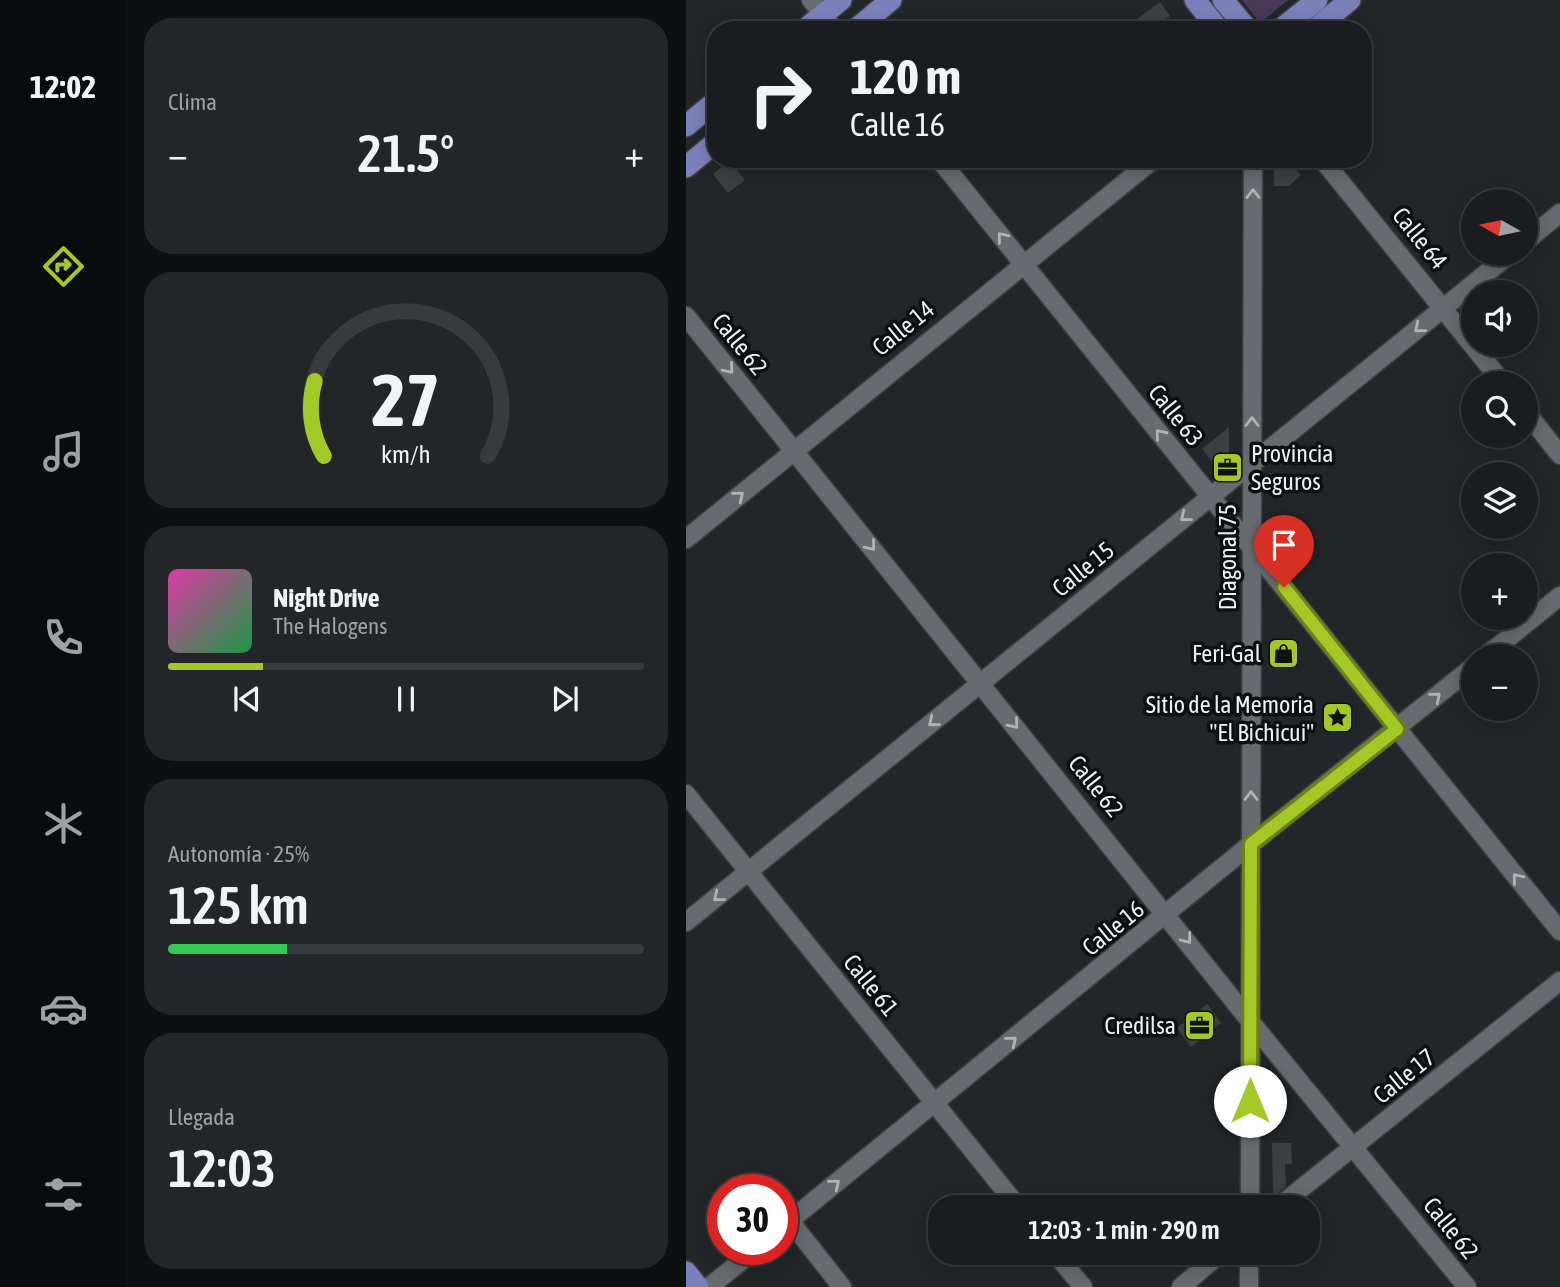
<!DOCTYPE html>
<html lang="es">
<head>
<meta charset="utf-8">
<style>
  body { margin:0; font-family:"Asap Condensed",sans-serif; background:#232528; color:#f1f3f6; height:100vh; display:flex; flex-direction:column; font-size:26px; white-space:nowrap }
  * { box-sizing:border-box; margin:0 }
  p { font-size:23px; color:#9fa1a4 }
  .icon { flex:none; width:38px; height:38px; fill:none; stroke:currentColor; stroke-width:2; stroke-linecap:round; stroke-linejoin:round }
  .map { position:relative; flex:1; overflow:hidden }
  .drawer { display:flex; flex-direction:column; gap:18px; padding:18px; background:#0e0f11; width:560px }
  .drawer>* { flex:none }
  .hud { position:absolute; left:21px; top:21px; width:665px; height:147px; border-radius:28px; box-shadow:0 4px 18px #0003,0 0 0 2px #383a3d; background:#1a1c1f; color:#f1f3f6; overflow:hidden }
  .needle { width:46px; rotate:279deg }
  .fabs { position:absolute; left:775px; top:189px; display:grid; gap:14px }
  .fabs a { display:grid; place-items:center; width:77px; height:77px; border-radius:50%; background:#1a1c1f; box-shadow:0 4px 18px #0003,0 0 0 2px #383a3d; font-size:35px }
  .speed { position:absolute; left:21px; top:1174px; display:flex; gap:14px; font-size:35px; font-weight:700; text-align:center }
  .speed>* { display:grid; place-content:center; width:91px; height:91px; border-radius:50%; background:#1a1c1f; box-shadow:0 4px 18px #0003,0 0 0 2px #383a3d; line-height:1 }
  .speed .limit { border:10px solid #d22; background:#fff; color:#111 }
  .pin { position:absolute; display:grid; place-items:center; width:60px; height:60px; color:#fff; margin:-72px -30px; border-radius:50% 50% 50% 0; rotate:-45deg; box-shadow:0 0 7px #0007 }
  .pin .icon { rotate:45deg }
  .me { position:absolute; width:77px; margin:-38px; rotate:0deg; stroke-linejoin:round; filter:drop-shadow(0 0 5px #0008) }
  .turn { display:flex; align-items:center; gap:24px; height:147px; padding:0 28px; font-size:32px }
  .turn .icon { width:91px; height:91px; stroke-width:2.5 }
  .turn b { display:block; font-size:49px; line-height:60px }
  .big { font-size:52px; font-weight:600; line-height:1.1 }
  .drawer .card { flex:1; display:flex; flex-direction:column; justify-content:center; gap:10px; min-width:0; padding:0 24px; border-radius:28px; background:#232528 }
  .drawer .dial { align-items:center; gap:0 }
  .dial svg { height:182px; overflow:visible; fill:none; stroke:#383a3d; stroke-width:7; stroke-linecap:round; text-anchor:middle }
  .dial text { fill:#f1f3f6; stroke:none }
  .song { display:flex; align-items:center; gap:21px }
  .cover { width:84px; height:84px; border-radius:10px; background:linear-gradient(135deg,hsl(320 70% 55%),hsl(140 70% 35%)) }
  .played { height:7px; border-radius:4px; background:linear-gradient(90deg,#a4c825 20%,#383a3d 20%) }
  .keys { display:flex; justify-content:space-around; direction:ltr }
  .heat { display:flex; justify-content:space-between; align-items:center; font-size:38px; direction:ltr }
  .charge { height:10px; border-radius:5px; background:linear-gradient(90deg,#34c759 25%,#383a3d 0) }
  .trip { position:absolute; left:242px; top:1195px; width:392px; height:70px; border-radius:28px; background:#1a1c1f; box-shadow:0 4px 18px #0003,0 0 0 2px #383a3d; font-weight:600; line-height:70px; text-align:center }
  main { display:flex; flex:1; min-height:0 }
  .menu { display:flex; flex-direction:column; width:126px; justify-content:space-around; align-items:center; background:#0a0b0c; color:#9fa1a4 }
  .menu .icon { width:49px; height:49px }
  .menu .current { color:#a4c825 }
  .menu b { font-size:32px; color:#f1f3f6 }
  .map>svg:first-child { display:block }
</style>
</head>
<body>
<main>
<nav class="menu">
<b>12:02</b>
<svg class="icon current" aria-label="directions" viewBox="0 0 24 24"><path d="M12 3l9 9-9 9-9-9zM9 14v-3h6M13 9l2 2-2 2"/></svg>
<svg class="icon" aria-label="music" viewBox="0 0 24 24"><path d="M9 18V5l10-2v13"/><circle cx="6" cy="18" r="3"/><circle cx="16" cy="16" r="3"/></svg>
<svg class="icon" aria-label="phone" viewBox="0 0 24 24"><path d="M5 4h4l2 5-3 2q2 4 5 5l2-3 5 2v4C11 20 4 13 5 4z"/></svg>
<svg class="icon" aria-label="climate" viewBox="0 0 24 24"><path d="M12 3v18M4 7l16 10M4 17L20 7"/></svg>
<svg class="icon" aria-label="car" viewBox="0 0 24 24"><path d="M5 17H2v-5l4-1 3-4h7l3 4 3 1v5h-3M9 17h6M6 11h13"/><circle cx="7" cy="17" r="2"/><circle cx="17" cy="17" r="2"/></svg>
<svg class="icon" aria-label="filters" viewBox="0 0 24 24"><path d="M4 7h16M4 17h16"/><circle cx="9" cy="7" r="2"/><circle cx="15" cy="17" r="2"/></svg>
</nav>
<section class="drawer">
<div class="card"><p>Clima</p>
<div class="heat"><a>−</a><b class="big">21.5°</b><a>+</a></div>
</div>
<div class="card dial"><svg viewBox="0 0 100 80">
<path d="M14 69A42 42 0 1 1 86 69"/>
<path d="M14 69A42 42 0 0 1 10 36" stroke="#a4c825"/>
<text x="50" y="56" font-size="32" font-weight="700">27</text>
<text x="50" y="72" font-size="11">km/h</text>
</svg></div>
<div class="card">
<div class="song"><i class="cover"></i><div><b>Night Drive</b><p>The Halogens</p></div></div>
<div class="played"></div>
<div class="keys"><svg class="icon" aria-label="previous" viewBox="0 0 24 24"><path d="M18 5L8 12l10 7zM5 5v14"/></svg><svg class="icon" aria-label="pause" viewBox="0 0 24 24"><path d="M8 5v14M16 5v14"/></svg><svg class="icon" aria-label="next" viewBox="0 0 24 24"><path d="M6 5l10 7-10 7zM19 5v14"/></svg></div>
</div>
<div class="card"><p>Autonomía · 25%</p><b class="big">125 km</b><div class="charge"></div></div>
<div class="card"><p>Llegada</p><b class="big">12:03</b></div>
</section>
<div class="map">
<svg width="874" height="1287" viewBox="0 0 874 1287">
  <rect width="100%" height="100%" fill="#232629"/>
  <polygon fill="#483a58" points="556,0 602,0 574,23"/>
  <g fill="#3b4042">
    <polygon points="474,2 484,16 465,30 459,30 451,19"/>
    <polygon points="588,159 601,159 615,175 603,186 588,186"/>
    <polygon points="43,161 59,180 42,193 27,174"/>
    <polygon points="543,427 543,462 533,470 516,449"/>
    <polygon points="600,641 612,659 601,669 588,669 588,647"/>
    <polygon points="521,1004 535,1023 505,1047 491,1028"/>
    <polygon points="586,1143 605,1143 606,1164 599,1164 600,1186 587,1197"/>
  </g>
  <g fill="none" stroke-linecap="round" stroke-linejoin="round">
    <defs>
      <g id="minor">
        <polyline points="125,0 149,30"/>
        <polyline points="253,159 874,931"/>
        <polyline points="636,159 817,383"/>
        <polyline points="840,241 874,213"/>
        <polyline points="0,316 564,1021 781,1287"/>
        <polyline points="840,412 874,455"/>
        <polyline points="0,539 468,159"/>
        <polyline points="800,656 874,596"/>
        <polyline points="0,794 333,1208"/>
        <polyline points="0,922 824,254"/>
        <polyline points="564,1208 567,159"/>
        <polyline points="591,1208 874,981"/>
        <polyline points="104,1221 156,1287"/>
        <polyline points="96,1227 565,844 788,666"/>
        <polyline points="369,1253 397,1287"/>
        <polyline points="23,1287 69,1250"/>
        <polyline points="495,1287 535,1253"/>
        <polyline points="563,1287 563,1253"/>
      </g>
      <g id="major">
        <polyline points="509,0 533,30"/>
        <polyline points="537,0 562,30"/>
        <polyline points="118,30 155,0"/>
        <polyline points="169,30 205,0"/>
        <polyline points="594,30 631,0"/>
        <polyline points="628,30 664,0"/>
        <polyline points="0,126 30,101"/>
        <polyline points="0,167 30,142"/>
        <polyline points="0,1272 12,1287"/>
      </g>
    </defs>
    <use href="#minor" stroke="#3e4044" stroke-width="21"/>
    <use href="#major" stroke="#3e4044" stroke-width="24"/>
    <use href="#minor" stroke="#676a6e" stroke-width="18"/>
    <use href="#major" stroke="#7b80ba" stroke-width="21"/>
  </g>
  <defs><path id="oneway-chevron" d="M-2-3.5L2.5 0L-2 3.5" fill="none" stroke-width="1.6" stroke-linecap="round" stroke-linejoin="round" transform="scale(1.75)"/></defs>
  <g stroke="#b1b4b7">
    <use href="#oneway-chevron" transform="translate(567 194) rotate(-90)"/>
    <use href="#oneway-chevron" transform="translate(316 237) rotate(-129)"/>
    <use href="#oneway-chevron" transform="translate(733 328) rotate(141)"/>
    <use href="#oneway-chevron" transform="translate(43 369) rotate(51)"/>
    <use href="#oneway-chevron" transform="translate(566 422) rotate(-90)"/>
    <use href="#oneway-chevron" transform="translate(474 434) rotate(-129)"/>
    <use href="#oneway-chevron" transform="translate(53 496) rotate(-39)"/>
    <use href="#oneway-chevron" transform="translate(499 517) rotate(141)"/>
    <use href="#oneway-chevron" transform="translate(185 546) rotate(51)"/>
    <use href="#oneway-chevron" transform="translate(750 697) rotate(-39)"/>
    <use href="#oneway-chevron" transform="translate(247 722) rotate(141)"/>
    <use href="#oneway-chevron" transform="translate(328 724) rotate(51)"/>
    <use href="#oneway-chevron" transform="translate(565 796) rotate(-90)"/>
    <use href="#oneway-chevron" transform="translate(831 878) rotate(-129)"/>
    <use href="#oneway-chevron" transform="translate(32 897) rotate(141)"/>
    <use href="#oneway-chevron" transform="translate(501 939) rotate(52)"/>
    <use href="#oneway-chevron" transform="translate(326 1041) rotate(-39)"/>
    <use href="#oneway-chevron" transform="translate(149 1184) rotate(-39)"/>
  </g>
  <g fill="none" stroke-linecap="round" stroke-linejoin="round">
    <defs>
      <polyline id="route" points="564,1101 565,844 711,729 598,587"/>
    </defs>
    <use href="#route" stroke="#6b8218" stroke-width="18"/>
    <use href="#route" stroke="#a4c825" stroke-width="12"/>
  </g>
  <defs>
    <symbol id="office-square" viewBox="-11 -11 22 22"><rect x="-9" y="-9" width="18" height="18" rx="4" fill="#a4c825" stroke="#0e0f10"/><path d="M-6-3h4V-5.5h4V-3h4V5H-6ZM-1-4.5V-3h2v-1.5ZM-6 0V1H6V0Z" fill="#111"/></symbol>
    <symbol id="shop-square" viewBox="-11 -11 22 22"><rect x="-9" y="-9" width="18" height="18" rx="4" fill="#a4c825" stroke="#0e0f10"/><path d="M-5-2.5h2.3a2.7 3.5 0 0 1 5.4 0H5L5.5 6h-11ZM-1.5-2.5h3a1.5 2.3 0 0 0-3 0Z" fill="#111"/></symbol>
    <symbol id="sight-square" viewBox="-11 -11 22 22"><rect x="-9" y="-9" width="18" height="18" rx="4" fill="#a4c825" stroke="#0e0f10"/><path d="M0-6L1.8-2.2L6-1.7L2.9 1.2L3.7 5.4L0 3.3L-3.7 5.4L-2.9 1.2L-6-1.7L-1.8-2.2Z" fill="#111"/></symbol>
  </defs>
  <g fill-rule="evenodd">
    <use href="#office-square" x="524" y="450" width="35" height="35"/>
    <use href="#shop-square" x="580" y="636" width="35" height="35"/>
    <use href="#sight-square" x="634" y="700" width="35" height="35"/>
    <use href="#office-square" x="496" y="1008" width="35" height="35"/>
  </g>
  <g text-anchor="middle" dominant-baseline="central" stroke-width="7" stroke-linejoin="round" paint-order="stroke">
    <g font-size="24" fill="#eef0f3" stroke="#0e0f10">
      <text transform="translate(734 238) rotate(51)">Calle 64</text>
      <text transform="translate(217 328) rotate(-39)">Calle 14</text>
      <text transform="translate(54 344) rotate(51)">Calle 62</text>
      <text transform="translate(490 415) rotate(51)">Calle 63</text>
      <text transform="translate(541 557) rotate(-90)">Diagonal 75</text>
      <text transform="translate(397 569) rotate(-39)">Calle 15</text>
      <text transform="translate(410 786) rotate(51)">Calle 62</text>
      <text transform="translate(427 928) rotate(-39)">Calle 16</text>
      <text transform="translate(185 985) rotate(51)">Calle 61</text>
      <text transform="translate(718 1076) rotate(-39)">Calle 17</text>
      <text transform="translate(765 1228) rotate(51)">Calle 62</text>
    </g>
    <g font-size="24" fill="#eef0f3" stroke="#0e0f10" text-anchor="end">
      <text x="565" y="453" text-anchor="start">Provincia<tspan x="565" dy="28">Seguros</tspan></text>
      <text x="575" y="653">Feri-Gal</text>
      <text x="628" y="704">Sitio de la Memoria<tspan x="628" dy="28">"El Bichicui"</tspan></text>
      <text x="490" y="1025">Credilsa</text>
    </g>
  </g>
</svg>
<div class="fabs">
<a><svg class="needle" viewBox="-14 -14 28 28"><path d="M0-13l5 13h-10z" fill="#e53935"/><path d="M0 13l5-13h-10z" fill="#9fa1a4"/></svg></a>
<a><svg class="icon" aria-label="sound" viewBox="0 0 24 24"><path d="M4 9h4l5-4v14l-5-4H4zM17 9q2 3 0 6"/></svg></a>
<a><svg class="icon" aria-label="search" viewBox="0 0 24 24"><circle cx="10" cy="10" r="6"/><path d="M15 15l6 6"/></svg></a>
<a><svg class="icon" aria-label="layers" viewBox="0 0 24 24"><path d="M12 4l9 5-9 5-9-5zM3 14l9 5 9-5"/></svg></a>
<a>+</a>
<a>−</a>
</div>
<div class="speed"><div class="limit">30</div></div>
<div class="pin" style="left:598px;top:587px;background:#d93025"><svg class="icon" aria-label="arrive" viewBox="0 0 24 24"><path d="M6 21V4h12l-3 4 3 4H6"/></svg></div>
<svg class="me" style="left:564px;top:1101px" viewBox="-20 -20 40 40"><circle r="19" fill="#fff"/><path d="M0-13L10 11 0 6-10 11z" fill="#a4c825"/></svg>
<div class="trip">12:03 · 1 min · 290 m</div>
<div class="hud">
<div class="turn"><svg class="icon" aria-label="right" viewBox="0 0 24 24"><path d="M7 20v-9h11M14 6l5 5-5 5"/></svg><div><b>120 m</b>Calle 16</div></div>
</div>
</div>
</main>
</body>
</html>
